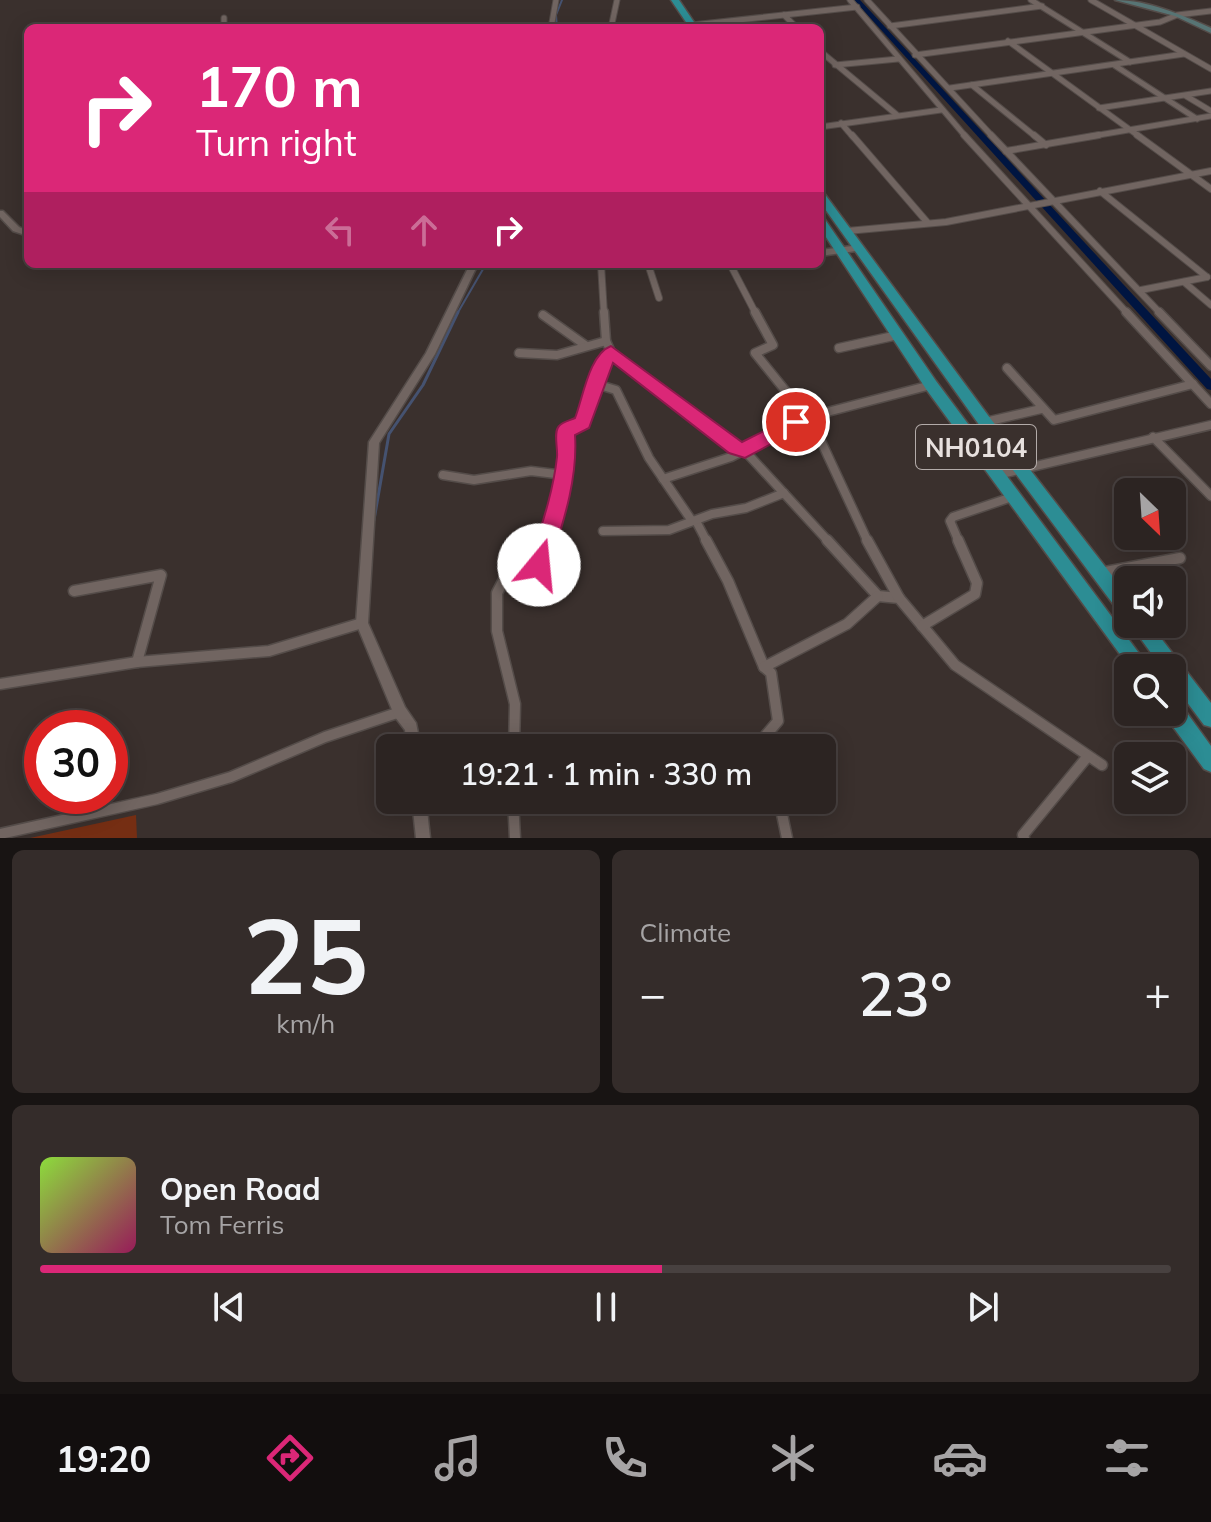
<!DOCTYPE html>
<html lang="en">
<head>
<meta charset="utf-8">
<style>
  body { margin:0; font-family:Mulish,sans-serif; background:#342c2a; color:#f1f3f6; height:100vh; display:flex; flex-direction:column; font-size:30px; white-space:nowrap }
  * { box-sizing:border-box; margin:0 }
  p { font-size:26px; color:#a6a4a5 }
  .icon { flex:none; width:44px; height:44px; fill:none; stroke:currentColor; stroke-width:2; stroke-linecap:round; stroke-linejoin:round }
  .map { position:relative; height:838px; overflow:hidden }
  .details { display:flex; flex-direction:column; gap:12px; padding:12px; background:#181413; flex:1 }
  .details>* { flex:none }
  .guide { position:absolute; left:24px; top:24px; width:800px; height:244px; border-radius:12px; box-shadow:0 4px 20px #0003,0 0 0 2px #484140; background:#db2777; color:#fff; overflow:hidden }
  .needle { width:52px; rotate:155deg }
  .fabs { position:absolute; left:1114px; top:478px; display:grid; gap:16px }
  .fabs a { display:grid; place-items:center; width:72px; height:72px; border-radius:12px; background:#2c2422; box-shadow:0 4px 20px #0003,0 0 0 2px #484140; font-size:40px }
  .speed { position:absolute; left:24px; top:710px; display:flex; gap:16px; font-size:40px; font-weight:700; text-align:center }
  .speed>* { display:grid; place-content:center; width:104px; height:104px; border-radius:50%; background:#2c2422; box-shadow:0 4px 20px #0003,0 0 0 2px #484140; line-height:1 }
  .speed .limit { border:12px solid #d22; background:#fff; color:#111 }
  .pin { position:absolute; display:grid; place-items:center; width:68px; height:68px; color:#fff; margin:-34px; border:4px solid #fff; border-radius:50%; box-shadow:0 2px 8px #0007 }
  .me { position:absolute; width:88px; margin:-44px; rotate:17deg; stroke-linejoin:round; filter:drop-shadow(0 0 6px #0008) }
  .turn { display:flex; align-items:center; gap:28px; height:168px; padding:0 40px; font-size:36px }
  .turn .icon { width:104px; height:104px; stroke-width:2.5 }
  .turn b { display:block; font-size:56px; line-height:68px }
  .lanes { display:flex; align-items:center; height:76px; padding:0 40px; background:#0003; justify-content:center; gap:40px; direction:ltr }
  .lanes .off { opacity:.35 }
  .big { font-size:60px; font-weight:600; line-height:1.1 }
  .details .widget { flex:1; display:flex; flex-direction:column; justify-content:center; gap:12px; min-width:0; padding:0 28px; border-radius:12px; background:#342c2a }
  .details .dial { align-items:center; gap:0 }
  .dial b { font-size:104px; line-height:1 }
  .song { display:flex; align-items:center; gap:24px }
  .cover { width:96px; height:96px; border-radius:12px; background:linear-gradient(135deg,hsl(90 70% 55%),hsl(330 70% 35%)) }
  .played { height:8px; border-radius:4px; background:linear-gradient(90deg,#db2777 55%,#484140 55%) }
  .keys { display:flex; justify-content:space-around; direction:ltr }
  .heat { display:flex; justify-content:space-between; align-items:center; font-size:44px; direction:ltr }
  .details .tiles { flex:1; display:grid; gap:12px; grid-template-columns:1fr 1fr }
  .widget:last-child { grid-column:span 2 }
  .trip { position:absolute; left:376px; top:734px; width:460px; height:80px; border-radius:12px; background:#2c2422; box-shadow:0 4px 20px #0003,0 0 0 2px #484140; font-weight:600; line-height:80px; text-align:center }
  .menu { display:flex; height:128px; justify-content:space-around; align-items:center; background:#120e0e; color:#a6a4a5 }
  .menu .icon { width:56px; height:56px }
  .menu .current { color:#db2777 }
  .menu b { font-size:36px; color:#f1f3f6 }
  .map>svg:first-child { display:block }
</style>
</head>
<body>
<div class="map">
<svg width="1211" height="838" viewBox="0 0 1211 838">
  <rect width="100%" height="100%" fill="#3a302d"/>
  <polygon fill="#752e13" points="136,815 137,838 30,838"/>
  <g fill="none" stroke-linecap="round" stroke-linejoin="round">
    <g stroke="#455270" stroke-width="2">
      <polyline points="557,28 556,15 562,0"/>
      <polyline points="457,314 486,264"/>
    </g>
    <polyline stroke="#455270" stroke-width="3" points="374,520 389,434 423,385 458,312"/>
    <polyline stroke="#455270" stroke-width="4" points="416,728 420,748"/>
    <polygon fill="#001541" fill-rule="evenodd" points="854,0 860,0 1211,379 1211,390 1207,389"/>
    <defs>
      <g id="minor-far3">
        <polyline points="850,0 966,137"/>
        <polyline points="867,0 993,137"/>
        <polyline points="1031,0 1130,62"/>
        <polyline points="1091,0 1211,69"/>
        <polyline points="784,15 797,28"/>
        <polyline points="224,18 224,28"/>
        <polyline points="692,25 857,7"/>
        <polyline points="890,26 1042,6"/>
        <polyline points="551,28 556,0"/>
        <polyline points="611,28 617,0"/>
        <polyline points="1008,41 1140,137"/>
        <polyline points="820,51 897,115"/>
        <polyline points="915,55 1160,22 1177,15 1211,11"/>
        <polyline points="835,65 898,59"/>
        <polyline points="1114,65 1197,119"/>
        <polyline points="972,85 1036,137"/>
        <polyline points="950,88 1184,54"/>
        <polyline points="1186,96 1211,111"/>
        <polyline points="1099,108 1211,91"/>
        <polyline points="841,123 853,137"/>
        <polyline points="820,127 941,110"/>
        <polyline points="1087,137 1211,116"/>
      </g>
      <g id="minor-far2">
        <polyline points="852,135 927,222"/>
        <polyline points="964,135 1128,314"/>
        <polyline points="991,135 1161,314"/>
        <polyline points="1034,135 1046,145"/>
        <polyline points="1137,135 1211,189"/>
        <polyline points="1006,151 1099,135"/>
        <polyline points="1100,191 1207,277"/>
        <polyline points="847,231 946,222 1211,171"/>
        <polyline points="601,264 604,314"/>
        <polyline points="648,264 659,298"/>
        <polyline points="730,264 756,314"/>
        <polyline points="1184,282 1211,305"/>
        <polyline points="1141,290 1207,277"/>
      </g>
      <g id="minor-far1">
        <polyline points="604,312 606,341 611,352 736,448 745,451 829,542"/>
        <polyline points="755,312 773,345 755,353 814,426 868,542"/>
        <polyline points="1126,312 1211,404"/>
        <polyline points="1159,312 1211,366"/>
        <polyline points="543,315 585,345"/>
        <polyline points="839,348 898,335"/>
        <polyline points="519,353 557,355 606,341"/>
        <polyline points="1007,368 1054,420 1193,384"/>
        <polyline points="596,384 616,390 649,458 692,521"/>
        <polyline points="985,422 1041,409"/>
        <polyline points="1153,437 1211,496"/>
        <polyline points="443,475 474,480 531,471 564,475"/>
        <polyline points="997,475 1211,425"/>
        <polyline points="663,479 731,457 808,417 931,385"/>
        <polyline points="696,521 707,542"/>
        <polyline points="603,531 669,530 712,514 746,508 784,493"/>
        <polyline points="546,542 562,482 565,431 583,423 603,365 611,352"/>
        <polyline points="959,542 950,521 953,517 1012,497"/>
      </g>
      <g id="minor">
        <polyline points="706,540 728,581 764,667 771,673 778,721 766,735 769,748"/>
        <polyline points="827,540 878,596 899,598 955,665 1102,765"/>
        <polyline points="867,540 899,598"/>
        <polyline points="1100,573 1180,558"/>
        <polyline points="74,591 161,575 137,662"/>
        <polyline points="922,626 975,594 977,583 958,540"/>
        <polyline points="764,667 847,624 878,596"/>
        <polyline points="0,684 137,662 269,651 362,623"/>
        <polyline points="514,748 515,704 497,631 497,593 512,564 539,565 547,540"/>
        <polyline points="513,800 515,838"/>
        <polyline points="779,800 787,838"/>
        <polyline points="0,834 157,799 231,777 325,737 400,712"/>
        <polyline points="1024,838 1023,835 1088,756"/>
      </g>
      <g id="tertiary">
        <polygon points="0,211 3,211 19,227 28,231 28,236 13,231 0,217"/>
        <polygon points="860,245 864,248 863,250 820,256 820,250"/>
        <polygon points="470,264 478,264 435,354 379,443 368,623 405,707 416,723 421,748 407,748 405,730 395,717 356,623 369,442 426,353"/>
        <polygon points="412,800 426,800 430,838 416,838"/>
      </g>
      <path id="secondary" d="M1115,0C1148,0 1182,15 1211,28V33L1175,16Z"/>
      <g id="trunk">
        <polygon points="671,0 679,0 698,28 690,28"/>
        <polygon points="820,192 824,193 990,418 1128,596 1128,618 1122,616 980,426 820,202"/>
        <polygon points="820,217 824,218 936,381 1150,668 1130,668 926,389 820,228"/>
        <polygon points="1130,624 1150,624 1211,703 1211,727 1204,725 1172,682 1172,668 1162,668"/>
        <polygon points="1172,700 1179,702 1211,746 1211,772 1204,769 1165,716 1164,712 1172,712"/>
      </g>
    </defs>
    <use href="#minor-far3" stroke="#544c49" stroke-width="7"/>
    <use href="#minor-far2" stroke="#544c49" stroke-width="8"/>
    <use href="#minor-far1" stroke="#544c49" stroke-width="11"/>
    <use href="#minor" stroke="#544c49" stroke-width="13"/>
    <use href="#tertiary" stroke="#544c49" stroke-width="3"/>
    <use href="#secondary" stroke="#544c49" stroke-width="3"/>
    <use href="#trunk" stroke="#544c49" stroke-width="3"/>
    <use href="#minor-far3" stroke="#716561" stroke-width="5"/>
    <use href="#minor-far2" stroke="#716561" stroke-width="6"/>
    <use href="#minor-far1" stroke="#716561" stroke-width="8"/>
    <use href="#minor" stroke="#716561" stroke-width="10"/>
    <use href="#tertiary" fill="#716561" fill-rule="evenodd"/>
    <use href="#secondary" fill="#577474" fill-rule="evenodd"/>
    <use href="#trunk" fill="#2c8d94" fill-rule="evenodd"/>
  </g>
  <path fill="#db2777" stroke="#8e194d" stroke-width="2" d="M611,346L742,442L796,415L805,422L803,427L745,458L729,453L613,363L589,428L575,435C578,479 563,523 550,565L547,572L539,575L532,572L529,565C540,530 553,494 557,457C558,448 553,432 559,426C562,422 571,420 575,418C583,398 589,354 611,346Z"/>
  <g text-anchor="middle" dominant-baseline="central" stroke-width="8" stroke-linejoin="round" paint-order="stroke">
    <rect fill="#3a302d" stroke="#b3aba9" stroke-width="2" x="916" y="425" width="120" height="44" rx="6"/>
    <g font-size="26" font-weight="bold" fill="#e7e0de">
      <text x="976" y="447">NH0104</text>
    </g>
  </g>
</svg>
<div class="fabs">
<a><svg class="needle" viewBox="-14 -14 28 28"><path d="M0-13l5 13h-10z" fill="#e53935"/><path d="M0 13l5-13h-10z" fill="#a6a4a5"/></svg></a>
<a><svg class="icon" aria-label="sound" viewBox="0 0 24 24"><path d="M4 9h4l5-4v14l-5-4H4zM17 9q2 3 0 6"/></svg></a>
<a><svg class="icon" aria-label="search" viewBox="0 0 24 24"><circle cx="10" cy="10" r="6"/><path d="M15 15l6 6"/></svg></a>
<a><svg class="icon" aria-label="layers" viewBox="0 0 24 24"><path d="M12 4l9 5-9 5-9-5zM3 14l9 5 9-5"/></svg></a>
</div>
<div class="speed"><div class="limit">30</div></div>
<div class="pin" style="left:796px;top:422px;background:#d93025"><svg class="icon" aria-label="arrive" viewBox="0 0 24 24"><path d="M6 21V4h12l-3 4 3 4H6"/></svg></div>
<svg class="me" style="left:539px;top:565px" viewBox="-20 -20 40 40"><circle r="19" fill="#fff"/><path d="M0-13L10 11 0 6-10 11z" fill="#db2777"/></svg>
<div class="trip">19:21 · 1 min · 330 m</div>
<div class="guide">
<div class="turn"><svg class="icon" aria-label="right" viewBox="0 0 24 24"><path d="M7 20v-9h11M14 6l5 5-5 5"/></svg><div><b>170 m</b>Turn right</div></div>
<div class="lanes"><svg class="icon off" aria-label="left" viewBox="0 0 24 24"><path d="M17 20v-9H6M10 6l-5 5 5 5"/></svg><svg class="icon off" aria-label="ahead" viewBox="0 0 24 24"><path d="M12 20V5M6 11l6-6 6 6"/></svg><svg class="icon" aria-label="right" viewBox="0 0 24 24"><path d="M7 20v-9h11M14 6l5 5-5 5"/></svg></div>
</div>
</div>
<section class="details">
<div class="tiles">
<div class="widget dial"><b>25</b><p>km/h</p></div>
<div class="widget"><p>Climate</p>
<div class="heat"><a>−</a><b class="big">23°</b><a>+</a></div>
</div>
<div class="widget">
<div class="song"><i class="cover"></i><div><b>Open Road</b><p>Tom Ferris</p></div></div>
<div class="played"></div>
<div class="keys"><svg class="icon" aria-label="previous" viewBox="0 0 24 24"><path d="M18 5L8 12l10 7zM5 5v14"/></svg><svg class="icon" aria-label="pause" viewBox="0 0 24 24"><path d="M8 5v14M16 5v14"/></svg><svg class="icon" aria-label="next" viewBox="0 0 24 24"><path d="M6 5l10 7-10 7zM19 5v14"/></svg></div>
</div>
</div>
</section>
<nav class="menu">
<b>19:20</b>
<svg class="icon current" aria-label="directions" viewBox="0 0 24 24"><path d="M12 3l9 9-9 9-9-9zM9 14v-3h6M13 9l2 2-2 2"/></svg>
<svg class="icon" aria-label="music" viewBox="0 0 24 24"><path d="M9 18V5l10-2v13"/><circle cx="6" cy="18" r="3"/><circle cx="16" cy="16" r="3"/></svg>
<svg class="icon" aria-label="phone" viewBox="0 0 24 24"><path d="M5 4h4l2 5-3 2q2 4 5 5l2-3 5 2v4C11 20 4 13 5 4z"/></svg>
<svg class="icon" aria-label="climate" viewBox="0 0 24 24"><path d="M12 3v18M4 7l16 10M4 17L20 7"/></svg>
<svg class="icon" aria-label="car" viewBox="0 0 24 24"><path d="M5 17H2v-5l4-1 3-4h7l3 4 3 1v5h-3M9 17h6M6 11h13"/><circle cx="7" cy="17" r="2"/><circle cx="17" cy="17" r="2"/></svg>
<svg class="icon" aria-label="filters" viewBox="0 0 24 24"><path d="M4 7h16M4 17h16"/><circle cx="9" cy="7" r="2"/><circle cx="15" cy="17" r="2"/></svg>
</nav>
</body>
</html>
